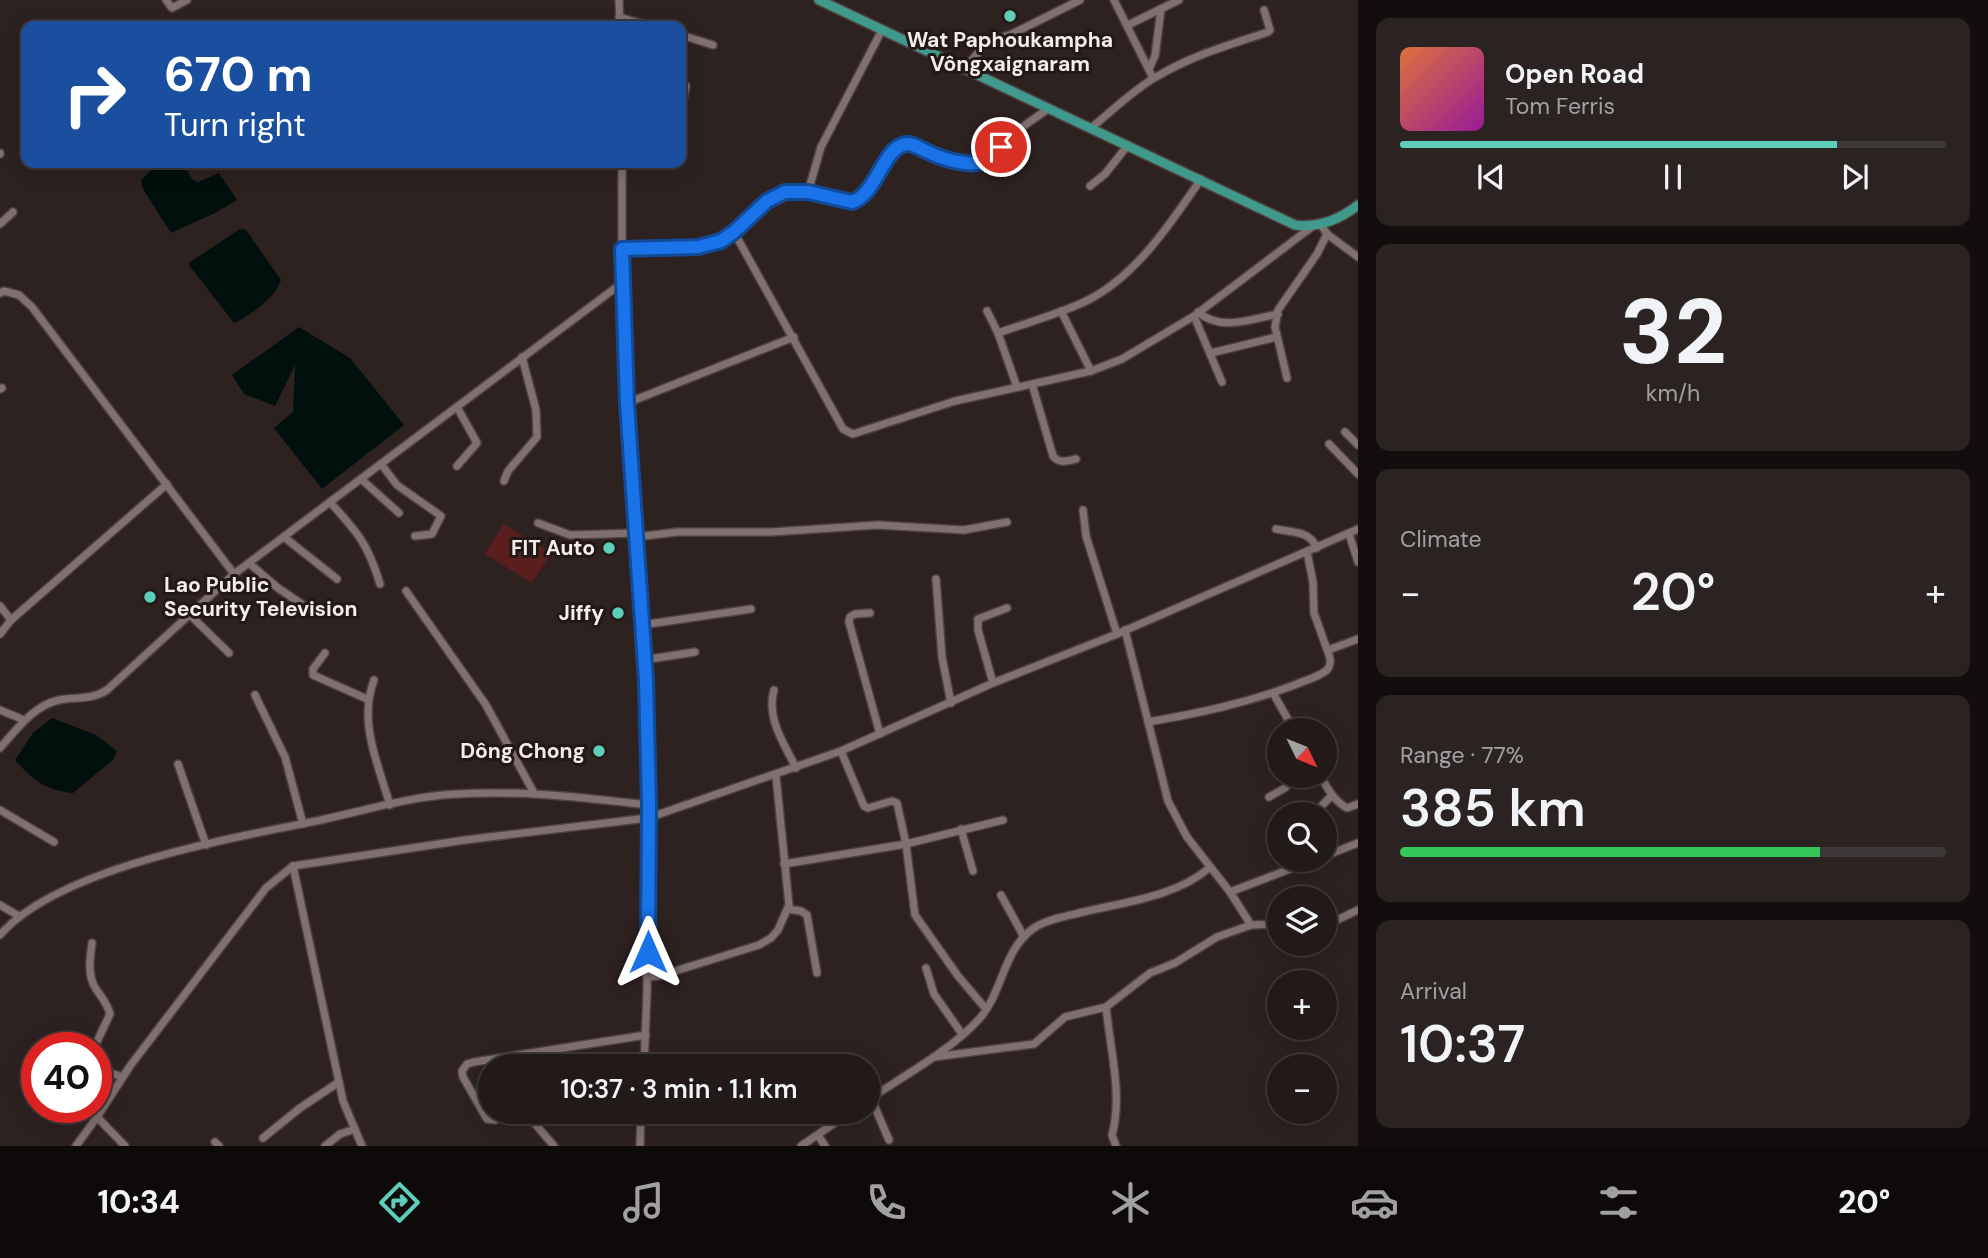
<!DOCTYPE html>
<html lang="en">
<head>
<meta charset="utf-8">
<style>
  body { margin:0; font-family:"DM Sans",sans-serif; background:#2a2322; color:#f1f3f6; height:100vh; display:flex; flex-direction:column; font-size:26px; white-space:nowrap }
  * { box-sizing:border-box; margin:0 }
  p { font-size:23px; color:#a2a1a2 }
  .icon { flex:none; width:38px; height:38px; fill:none; stroke:currentColor; stroke-width:2; stroke-linecap:round; stroke-linejoin:round }
  .map { position:relative; flex:1; overflow:hidden }
  .panel { display:flex; flex-direction:column; gap:18px; padding:18px; background:#130e0e; width:630px }
  .panel>* { flex:none }
  .top-card { position:absolute; left:21px; top:21px; width:665px; height:147px; border-radius:14px; box-shadow:0 4px 18px #0003,0 0 0 2px #3f3838; background:#1a4fa0; color:#fff; overflow:hidden }
  .needle { width:46px; rotate:133deg }
  .buttons { position:absolute; left:1267px; top:718px; display:grid; gap:14px }
  .buttons a { display:grid; place-items:center; width:70px; height:70px; border-radius:50%; background:#221a19; box-shadow:0 4px 18px #0003,0 0 0 2px #3f3838; font-size:35px }
  .speed { position:absolute; left:21px; top:1032px; display:flex; gap:14px; font-size:35px; font-weight:700; text-align:center }
  .speed>* { display:grid; place-content:center; width:91px; height:91px; border-radius:50%; background:#221a19; box-shadow:0 4px 18px #0003,0 0 0 2px #3f3838; line-height:1 }
  .speed .limit { border:10px solid #d22; background:#fff; color:#111 }
  .pin { position:absolute; display:grid; place-items:center; width:60px; height:60px; color:#fff; margin:-30px; border:4px solid #fff; border-radius:50%; box-shadow:0 2px 7px #0007 }
  .me { position:absolute; width:77px; margin:-38px; rotate:0deg; stroke-linejoin:round; filter:drop-shadow(0 0 5px #0008) }
  .turn { display:flex; align-items:center; gap:24px; height:147px; padding:0 28px; font-size:32px }
  .turn .icon { width:91px; height:91px; stroke-width:2.5 }
  .turn b { display:block; font-size:49px; line-height:60px }
  .big { font-size:52px; font-weight:600; line-height:1.1 }
  .panel .card { flex:1; display:flex; flex-direction:column; justify-content:center; gap:10px; min-width:0; padding:0 24px; border-radius:14px; background:#2a2322 }
  .panel .dial { align-items:center; gap:0 }
  .dial b { font-size:91px; line-height:1 }
  .song { display:flex; align-items:center; gap:21px }
  .cover { width:84px; height:84px; border-radius:10px; background:linear-gradient(135deg,hsl(20 70% 55%),hsl(300 70% 35%)) }
  .played { height:7px; border-radius:4px; background:linear-gradient(90deg,#5dceb9 80%,#3f3838 80%) }
  .keys { display:flex; justify-content:space-around; direction:ltr }
  .heat { display:flex; justify-content:space-between; align-items:center; font-size:38px; direction:ltr }
  .charge { height:10px; border-radius:5px; background:linear-gradient(90deg,#34c759 77%,#3f3838 0) }
  .trip { position:absolute; left:478px; top:1054px; width:402px; height:70px; border-radius:35px; background:#221a19; box-shadow:0 4px 18px #0003,0 0 0 2px #3f3838; font-weight:600; line-height:70px; text-align:center }
  .menu { display:flex; height:112px; justify-content:space-around; align-items:center; background:#0e0a0a; color:#a2a1a2 }
  .menu .icon { width:49px; height:49px }
  .menu .current { color:#5dceb9 }
  .menu b { font-size:32px; color:#f1f3f6 }
  main { display:flex; flex:1; min-height:0 }
  .map>svg:first-child { display:block }
</style>
</head>
<body>
<main>
<div class="map">
<svg width="1358" height="1146" viewBox="0 0 1358 1146">
  <rect width="100%" height="100%" fill="#2e2221"/>
  <polygon fill="#5b1e1e" points="504,524 551,553 532,583 485,554"/>
  <g fill="#02100d">
    <polygon points="128,163 183,163 192,179 198,182 219,173 237,200 215,213 171,233 143,189 141,180 154,167 150,163 134,171"/>
    <path d="M240,229L246,230L281,280C276,297 250,316 234,323L189,265L190,262Z"/>
    <polygon points="299,327 350,358 404,425 322,489 274,428 293,412 295,365 275,406 244,394 232,375"/>
    <path d="M52,718L96,735L117,751L113,760L73,793C45,790 34,781 15,760L33,733Z"/>
  </g>
  <g fill="none" stroke-linecap="round" stroke-linejoin="round">
    <defs>
      <g id="minor">
        <polyline points="166,0 172,8 187,0"/>
        <polyline points="619,0 620,26"/>
        <polyline points="1114,0 1153,78"/>
        <polyline points="619,17 650,26"/>
        <polyline points="1128,25 1179,0"/>
        <polyline points="681,35 713,45"/>
        <polyline points="1149,69 1155,56 1161,9"/>
        <polyline points="964,70 986,43 1012,34 1080,0"/>
        <polyline points="681,110 686,86"/>
        <path d="M1091,128C1112,111 1133,90 1156,77C1195,54 1227,46 1268,32L1270,30L1264,10"/>
        <polyline points="0,154 0,153"/>
        <polyline points="622,163 622,283 627,403 646,680 649,805 647,992 644,1066"/>
        <polyline points="1090,186 1105,174 1128,145"/>
        <polyline points="808,192 821,147 882,30"/>
        <polyline points="0,224 13,212"/>
        <polyline points="1321,225 1327,234 1358,257"/>
        <polyline points="734,232 843,429 853,434 955,401 1091,371 1122,359 1194,316 1313,226"/>
        <path d="M623,249L698,247L721,241L734,232L767,201L785,192H808L852,202C878,194 879,156 899,146C915,138 958,171 982,162C996,157 1007,140 1019,130C1028,122 1039,116 1049,108"/>
        <polyline points="0,293 4,291 19,295 32,307 234,574"/>
        <polyline points="987,311 998,333 1017,387"/>
        <polyline points="1061,311 1091,371"/>
        <path d="M1198,312C1221,332 1251,319 1278,314"/>
        <polyline points="1194,316 1222,382"/>
        <path d="M998,333C1026,323 1056,315 1084,302C1135,278 1170,224 1201,179"/>
        <polyline points="1211,353 1277,337"/>
        <polyline points="1287,378 1275,327 1278,310 1317,254 1327,234"/>
        <path d="M1032,384L1053,456C1059,464 1067,461 1076,459"/>
        <polyline points="0,389 2,388"/>
        <polyline points="627,403 794,337"/>
        <polyline points="1345,432 1358,445"/>
        <polyline points="1329,444 1358,474"/>
        <polyline points="381,464 397,485 441,516 432,534 415,536"/>
        <polyline points="457,466 477,443 457,407"/>
        <polyline points="361,479 399,513"/>
        <polyline points="504,481 508,471 537,437 536,410 522,357"/>
        <path d="M330,502C358,533 368,544 380,584"/>
        <polyline points="1083,510 1086,536 1117,634"/>
        <polyline points="538,523 570,535 636,533"/>
        <path d="M1276,529C1293,533 1309,530 1317,548"/>
        <polyline points="1349,534 1358,562"/>
        <polyline points="284,537 337,579"/>
        <polyline points="636,537 677,532 771,532 878,525 964,530 1007,522"/>
        <polyline points="249,563 278,588 306,607"/>
        <polyline points="936,579 942,657 951,703"/>
        <polyline points="406,591 486,705 534,793"/>
        <polyline points="0,606 11,620"/>
        <polyline points="870,613 855,614 850,617 849,622 880,734"/>
        <polyline points="190,615 229,653"/>
        <polyline points="642,625 751,609"/>
        <polyline points="1125,630 1168,801 1187,837 1230,892 1251,925"/>
        <polyline points="0,634 11,620 167,484"/>
        <polyline points="1328,650 1358,639"/>
        <polyline points="325,653 313,669 313,675 367,699"/>
        <polyline points="644,660 695,652"/>
        <path d="M374,680C358,722 378,764 390,805"/>
        <polyline points="993,683 978,630 978,619 1007,608"/>
        <path d="M774,690C766,719 784,743 796,768"/>
        <polyline points="1273,693 1294,730"/>
        <polyline points="255,695 285,757 303,824"/>
        <polyline points="0,710 24,720"/>
        <path d="M1148,722C1199,713 1248,703 1297,684C1306,680 1319,677 1327,670C1331,665 1331,661 1329,655L1314,613L1313,582L1307,552"/>
        <path d="M0,748C16,730 34,705 59,700C76,697 92,700 107,690L234,574L622,283"/>
        <polyline points="841,751 864,806 868,808 892,801 897,803 906,844 915,915 958,976 986,1009"/>
        <polyline points="178,764 206,845"/>
        <polyline points="1273,768 1279,762"/>
        <path d="M1320,775C1327,788 1334,801 1347,808L1358,804"/>
        <polyline points="1269,797 1285,788 1295,775"/>
        <polyline points="0,810 54,842"/>
        <polyline points="1314,814 1332,795"/>
        <polyline points="961,829 973,871"/>
        <polyline points="1325,856 1358,843"/>
        <polyline points="784,864 906,844 1003,820"/>
        <polyline points="293,866 343,1101 362,1146"/>
        <polyline points="1230,892 1316,859"/>
        <polyline points="1001,895 1024,937"/>
        <polyline points="0,905 19,916"/>
        <polyline points="788,909 801,911 807,915 817,973"/>
        <polyline points="1325,921 1339,919 1358,910"/>
        <path d="M0,935C59,867 233,838 321,820C366,810 412,796 457,794C522,790 585,798 649,805"/>
        <path d="M92,943C90,958 87,976 96,989C102,998 107,1003 110,1014L94,1048"/>
        <polyline points="926,968 934,994 962,1034"/>
        <polyline points="647,977 659,976 759,945 771,938 778,930 789,905 776,776"/>
        <path d="M1106,1007C1110,1048 1123,1096 1112,1135L1116,1146"/>
        <polyline points="934,1057 1034,1044 1065,1017 1106,1007 1150,973 1175,963 1217,937 1251,925 1279,924"/>
        <polyline points="96,1066 98,1069 123,1077"/>
        <polyline points="871,1098 889,1140"/>
        <path d="M868,1100C903,1076 952,1050 980,1018C1003,992 1003,949 1034,928C1046,920 1062,917 1075,914C1117,903 1175,898 1209,868"/>
        <polyline points="510,1111 495,1120 487,1119 463,1077 462,1071 467,1064 474,1062 646,1035"/>
        <polyline points="524,1111 554,1146"/>
        <polyline points="818,1135 825,1146"/>
        <polyline points="263,1138 300,1108 339,1082"/>
        <polyline points="215,1142 219,1146"/>
        <polyline points="76,1146 97,1117"/>
        <polyline points="125,1146 97,1117 130,1066 266,888 293,866 465,840 648,818 841,751 993,683 1117,634 1358,529"/>
        <polyline points="325,1146 340,1134 355,1129"/>
        <polyline points="640,1146 641,1111"/>
        <polyline points="801,1146 852,1111"/>
      </g>
      <path id="major" d="M819,0L1295,225C1319,228 1339,220 1358,205"/>
    </defs>
    <use href="#minor" stroke="#4c4140" stroke-width="10"/>
    <use href="#major" stroke="#4c4140" stroke-width="12"/>
    <use href="#minor" stroke="#807170" stroke-width="7"/>
    <use href="#major" stroke="#409a8c" stroke-width="9"/>
  </g>
  <g fill="none" stroke-linecap="round" stroke-linejoin="round">
    <defs>
      <path id="route" d="M648,952L649,805L646,680L627,403L622,249L698,247L721,241L734,232L767,201L785,192H808L852,202C877,194 883,147 906,144C913,143 919,148 926,151C940,158 969,168 984,161C991,158 996,152 1001,147"/>
    </defs>
    <use href="#route" stroke="#114b97" stroke-width="18"/>
    <use href="#route" stroke="#1a73e8" stroke-width="12"/>
  </g>
  <g fill="#5dceb9" stroke="#241817" stroke-width="2.5">
    <circle cx="1010" cy="16" r="7"/>
    <circle cx="609" cy="548" r="7"/>
    <circle cx="150" cy="597" r="7"/>
    <circle cx="618" cy="613" r="7"/>
    <circle cx="599" cy="751" r="7"/>
  </g>
  <g text-anchor="middle" dominant-baseline="central" stroke-width="6" stroke-linejoin="round" paint-order="stroke">
    <g font-size="21" font-weight="bold" fill="#f5eceb" stroke="#241817" text-anchor="end">
      <text x="1010" y="40" text-anchor="middle">Wat Paphoukampha<tspan x="1010" dy="24">Vôngxaignaram</tspan></text>
      <text x="595" y="548">FIT Auto</text>
      <text x="164" y="585" text-anchor="start">Lao Public<tspan x="164" dy="24">Security Television</tspan></text>
      <text x="604" y="613">Jiffy</text>
      <text x="585" y="751">Dông Chong</text>
    </g>
  </g>
</svg>
<div class="buttons">
<a><svg class="needle" viewBox="-14 -14 28 28"><path d="M0-13l5 13h-10z" fill="#e53935"/><path d="M0 13l5-13h-10z" fill="#a2a1a2"/></svg></a>
<a><svg class="icon" aria-label="search" viewBox="0 0 24 24"><circle cx="10" cy="10" r="6"/><path d="M15 15l6 6"/></svg></a>
<a><svg class="icon" aria-label="layers" viewBox="0 0 24 24"><path d="M12 4l9 5-9 5-9-5zM3 14l9 5 9-5"/></svg></a>
<a>+</a>
<a>−</a>
</div>
<div class="speed"><div class="limit">40</div></div>
<div class="pin" style="left:1001px;top:147px;background:#d93025"><svg class="icon" aria-label="arrive" viewBox="0 0 24 24"><path d="M6 21V4h12l-3 4 3 4H6"/></svg></div>
<svg class="me" style="left:648px;top:952px" viewBox="-20 -20 40 40"><path d="M0-17L14 15 0 8-14 15z" fill="#1a73e8" stroke="#fff" stroke-width="4"/></svg>
<div class="trip">10:37 · 3 min · 1.1 km</div>
<div class="top-card">
<div class="turn"><svg class="icon" aria-label="right" viewBox="0 0 24 24"><path d="M7 20v-9h11M14 6l5 5-5 5"/></svg><div><b>670 m</b>Turn right</div></div>
</div>
</div>
<section class="panel">
<div class="card">
<div class="song"><i class="cover"></i><div><b>Open Road</b><p>Tom Ferris</p></div></div>
<div class="played"></div>
<div class="keys"><svg class="icon" aria-label="previous" viewBox="0 0 24 24"><path d="M18 5L8 12l10 7zM5 5v14"/></svg><svg class="icon" aria-label="pause" viewBox="0 0 24 24"><path d="M8 5v14M16 5v14"/></svg><svg class="icon" aria-label="next" viewBox="0 0 24 24"><path d="M6 5l10 7-10 7zM19 5v14"/></svg></div>
</div>
<div class="card dial"><b>32</b><p>km/h</p></div>
<div class="card"><p>Climate</p>
<div class="heat"><a>−</a><b class="big">20°</b><a>+</a></div>
</div>
<div class="card"><p>Range · 77%</p><b class="big">385 km</b><div class="charge"></div></div>
<div class="card"><p>Arrival</p><b class="big">10:37</b></div>
</section>
</main>
<nav class="menu">
<b>10:34</b>
<svg class="icon current" aria-label="directions" viewBox="0 0 24 24"><path d="M12 3l9 9-9 9-9-9zM9 14v-3h6M13 9l2 2-2 2"/></svg>
<svg class="icon" aria-label="music" viewBox="0 0 24 24"><path d="M9 18V5l10-2v13"/><circle cx="6" cy="18" r="3"/><circle cx="16" cy="16" r="3"/></svg>
<svg class="icon" aria-label="phone" viewBox="0 0 24 24"><path d="M5 4h4l2 5-3 2q2 4 5 5l2-3 5 2v4C11 20 4 13 5 4z"/></svg>
<svg class="icon" aria-label="climate" viewBox="0 0 24 24"><path d="M12 3v18M4 7l16 10M4 17L20 7"/></svg>
<svg class="icon" aria-label="car" viewBox="0 0 24 24"><path d="M5 17H2v-5l4-1 3-4h7l3 4 3 1v5h-3M9 17h6M6 11h13"/><circle cx="7" cy="17" r="2"/><circle cx="17" cy="17" r="2"/></svg>
<svg class="icon" aria-label="filters" viewBox="0 0 24 24"><path d="M4 7h16M4 17h16"/><circle cx="9" cy="7" r="2"/><circle cx="15" cy="17" r="2"/></svg>
<b>20°</b>
</nav>
</body>
</html>
